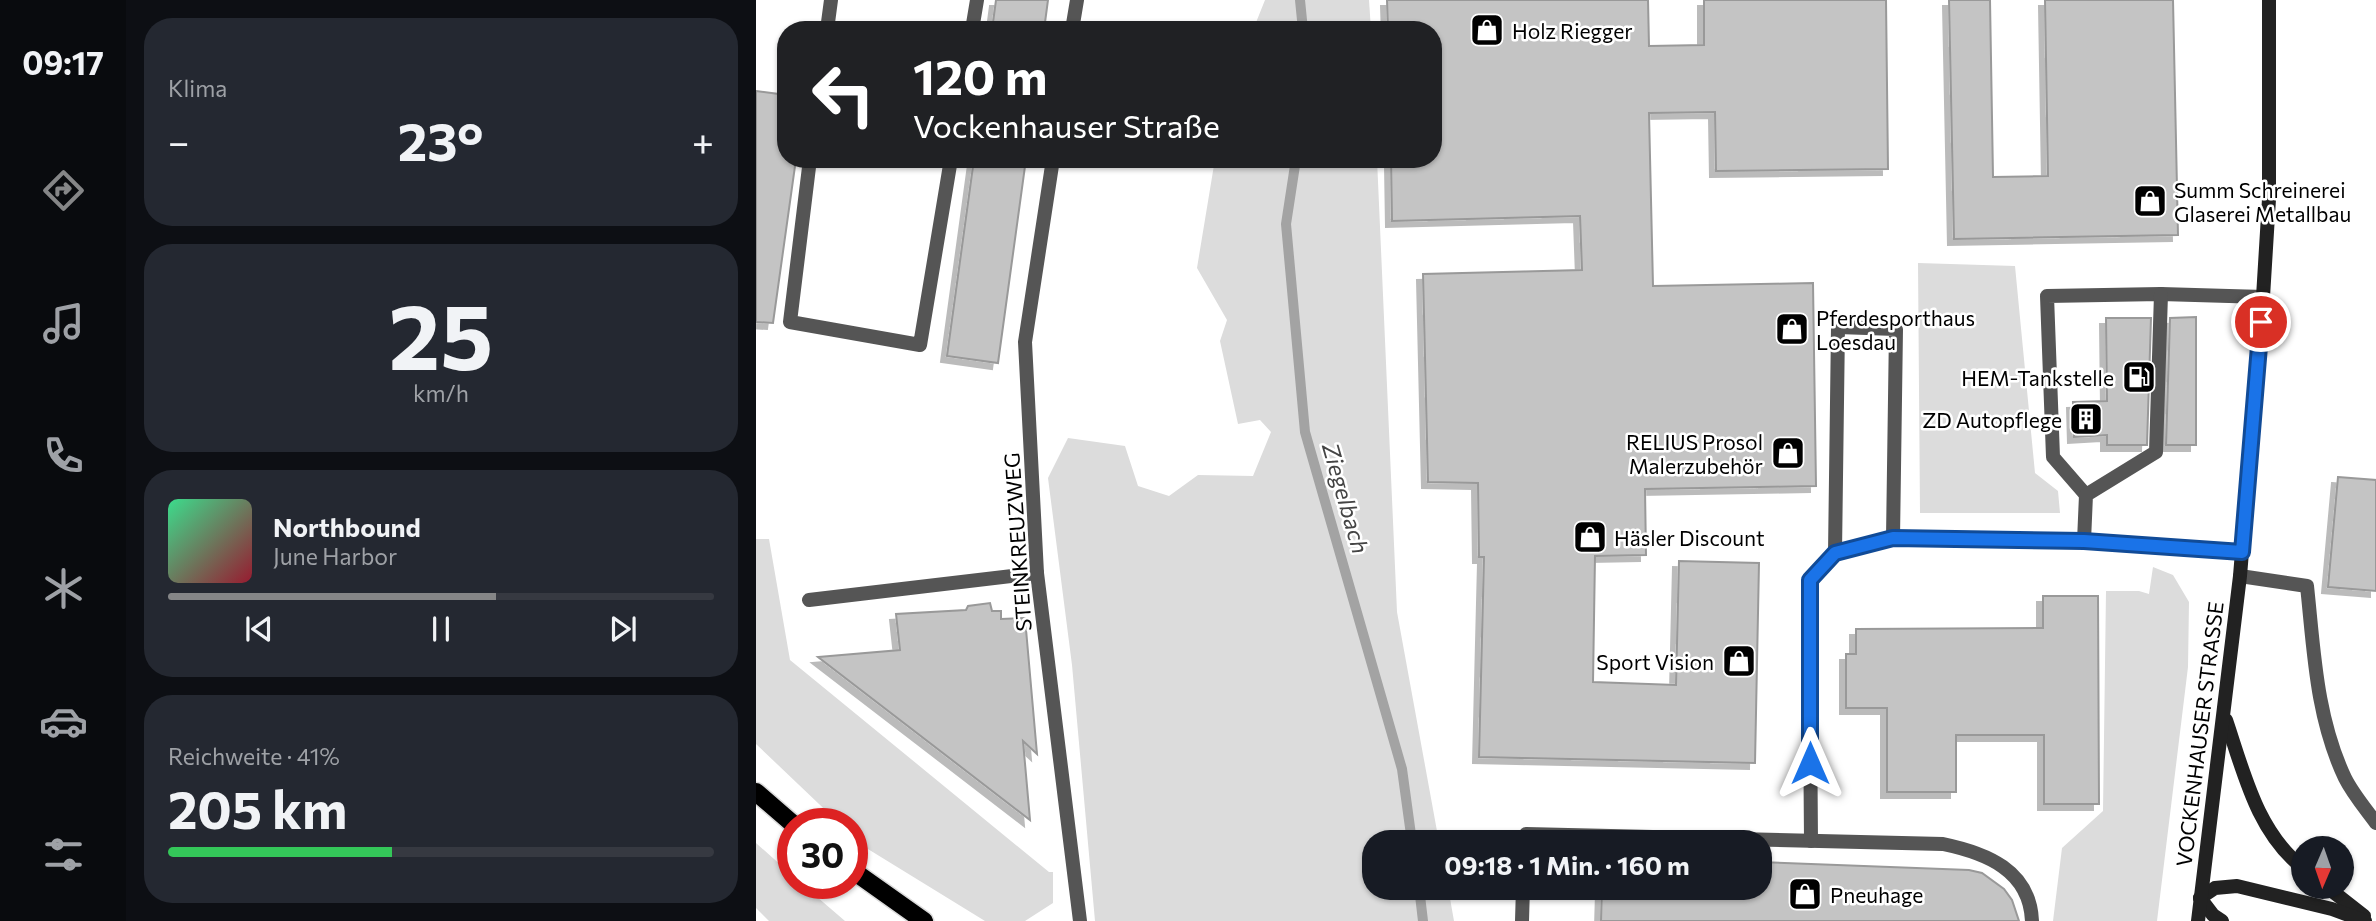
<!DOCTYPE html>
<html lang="de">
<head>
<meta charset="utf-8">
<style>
  body { margin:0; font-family:Commissioner,sans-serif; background:#242831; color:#f1f3f6; height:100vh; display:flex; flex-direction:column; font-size:26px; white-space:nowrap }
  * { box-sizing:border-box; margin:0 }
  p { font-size:23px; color:#9ea1a6 }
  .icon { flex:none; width:38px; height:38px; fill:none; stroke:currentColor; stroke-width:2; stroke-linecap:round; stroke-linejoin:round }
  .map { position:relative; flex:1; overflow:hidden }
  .drawer { display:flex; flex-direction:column; gap:18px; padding:18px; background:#0d0f14; width:630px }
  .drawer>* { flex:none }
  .top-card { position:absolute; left:21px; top:21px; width:665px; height:147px; border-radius:28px; box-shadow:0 2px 5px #0004; background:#202124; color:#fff; overflow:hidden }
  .needle { width:46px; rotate:182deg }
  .fabs { position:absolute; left:1535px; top:836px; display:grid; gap:14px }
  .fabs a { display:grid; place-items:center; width:63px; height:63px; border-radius:50%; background:#171b24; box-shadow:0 2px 5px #0004; font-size:35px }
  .speed { position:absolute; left:21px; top:808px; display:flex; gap:14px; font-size:35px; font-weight:700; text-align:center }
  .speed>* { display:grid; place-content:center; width:91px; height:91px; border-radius:50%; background:#171b24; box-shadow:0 2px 5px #0004; line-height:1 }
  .speed .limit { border:10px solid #d22; background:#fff; color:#111 }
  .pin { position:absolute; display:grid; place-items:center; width:60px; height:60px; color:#fff; margin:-30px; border:4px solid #fff; border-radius:50%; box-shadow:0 2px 7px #0007 }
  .me { position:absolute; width:77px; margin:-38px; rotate:0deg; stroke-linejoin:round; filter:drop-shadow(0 0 5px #0008) }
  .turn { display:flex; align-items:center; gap:24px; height:147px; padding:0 21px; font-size:32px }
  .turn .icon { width:91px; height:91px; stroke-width:2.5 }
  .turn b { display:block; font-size:49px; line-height:60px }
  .big { font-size:52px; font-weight:700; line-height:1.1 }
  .drawer .tile { flex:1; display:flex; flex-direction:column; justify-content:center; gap:10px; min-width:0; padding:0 24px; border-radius:28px; background:#242831 }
  .drawer .dial { align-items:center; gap:0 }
  .dial b { font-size:91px; line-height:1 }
  .song { display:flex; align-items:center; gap:21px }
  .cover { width:84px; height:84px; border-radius:10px; background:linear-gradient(135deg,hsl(150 70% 55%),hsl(350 70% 35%)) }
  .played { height:7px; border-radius:4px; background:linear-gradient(90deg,#858687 60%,#363941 60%) }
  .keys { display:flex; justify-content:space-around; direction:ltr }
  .heat { display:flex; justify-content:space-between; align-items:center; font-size:38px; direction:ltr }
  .charge { height:10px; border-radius:5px; background:linear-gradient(90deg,#34c759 41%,#363941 0) }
  .trip { position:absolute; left:606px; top:830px; width:410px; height:70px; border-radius:28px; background:#171b24; box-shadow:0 2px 5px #0004; font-weight:700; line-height:70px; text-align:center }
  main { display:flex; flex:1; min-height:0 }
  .tab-bar { display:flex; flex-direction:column; width:126px; justify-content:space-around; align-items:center; background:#090b0e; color:#9ea1a6 }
  .tab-bar .icon { width:49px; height:49px }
  .tab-bar .current { color:#858687 }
  .tab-bar b { font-size:32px; color:#f1f3f6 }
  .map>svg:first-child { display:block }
</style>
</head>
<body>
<main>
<nav class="tab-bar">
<b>09:17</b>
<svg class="icon current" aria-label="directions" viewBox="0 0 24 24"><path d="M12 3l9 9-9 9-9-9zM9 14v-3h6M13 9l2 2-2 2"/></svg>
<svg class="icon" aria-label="music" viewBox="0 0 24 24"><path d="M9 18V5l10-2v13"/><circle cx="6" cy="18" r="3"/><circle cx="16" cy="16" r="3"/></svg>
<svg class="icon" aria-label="phone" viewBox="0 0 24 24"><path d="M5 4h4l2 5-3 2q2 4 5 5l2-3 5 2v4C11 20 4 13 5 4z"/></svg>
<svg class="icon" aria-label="climate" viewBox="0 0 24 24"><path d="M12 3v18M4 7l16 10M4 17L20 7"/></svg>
<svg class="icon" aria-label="car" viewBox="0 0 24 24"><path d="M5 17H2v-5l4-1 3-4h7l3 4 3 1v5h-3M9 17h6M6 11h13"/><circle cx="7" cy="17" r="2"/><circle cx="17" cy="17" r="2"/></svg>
<svg class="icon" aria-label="filters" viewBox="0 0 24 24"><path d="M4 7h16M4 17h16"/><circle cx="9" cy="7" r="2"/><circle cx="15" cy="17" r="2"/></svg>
</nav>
<section class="drawer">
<div class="tile"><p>Klima</p>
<div class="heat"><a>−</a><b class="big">23°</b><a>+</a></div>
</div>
<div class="tile dial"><b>25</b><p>km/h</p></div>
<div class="tile">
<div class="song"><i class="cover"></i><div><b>Northbound</b><p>June Harbor</p></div></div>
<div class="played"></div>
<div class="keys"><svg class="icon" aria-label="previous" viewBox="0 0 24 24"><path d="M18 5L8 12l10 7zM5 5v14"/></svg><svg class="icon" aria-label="pause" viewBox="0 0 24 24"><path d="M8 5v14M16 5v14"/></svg><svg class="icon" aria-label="next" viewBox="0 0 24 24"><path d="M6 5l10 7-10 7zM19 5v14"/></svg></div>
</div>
<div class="tile"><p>Reichweite · 41%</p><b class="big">205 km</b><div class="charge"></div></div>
</section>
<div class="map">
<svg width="1620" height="921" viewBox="0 0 1620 921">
  <defs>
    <filter id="shadow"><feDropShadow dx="-6" dy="6" stdDeviation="0" flood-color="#0004"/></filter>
  </defs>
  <rect width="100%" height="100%" fill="#fff"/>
  <g fill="#dcdcdc">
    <polygon points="509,0 613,0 615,30 497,30"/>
    <polygon points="459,159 621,159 641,612 683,842 618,842 618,887 692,887 698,921 339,921 316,665 292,478 312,438 369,446 382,486 413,496 442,475 497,476 515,432 504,420 482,424 464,341 471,320 441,268"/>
    <polygon points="1162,263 1259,266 1279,473 1302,491 1304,513 1164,513"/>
    <polygon points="0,539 13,539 34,660 293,872 297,872 297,903 269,921 229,921 107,846 96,836 96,824 84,824 0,744"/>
    <polygon points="1397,567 1417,575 1433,602 1432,667 1401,921 1297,921 1306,848 1347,811 1350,591 1383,591 1393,594"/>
    <polygon points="0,843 37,876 37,884 46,884 89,921 13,921 0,908"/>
  </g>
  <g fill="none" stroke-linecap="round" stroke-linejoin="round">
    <g stroke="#a3a3a3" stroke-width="10">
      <polyline points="544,0 547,30"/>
      <polyline points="540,159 530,224 549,432 646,769 656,842"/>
      <polyline points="663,887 667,921"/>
    </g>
  </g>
  <g fill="#c4c4c4" stroke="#999" stroke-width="2" filter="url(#shadow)">
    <polygon points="240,0 292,0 288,30 236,30"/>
    <polygon points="631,0 892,0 893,46 948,45 948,0 1130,0 1132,169 960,171 959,112 893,113 897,286 1057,283 1060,486 889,489 890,555 839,556 837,682 920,685 923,561 1003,563 999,763 723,757 728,557 723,557 722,483 672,482 667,274 826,270 824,216 636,221 635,159 677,159 677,30 632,30"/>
    <polygon points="1193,0 1234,0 1237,177 1292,176 1289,0 1417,0 1422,235 1198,239"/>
    <polygon points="0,91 30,95 30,159 40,159 17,323 0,322"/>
    <polygon points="218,159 270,159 242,363 191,356"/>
    <polygon points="1440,317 1440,445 1410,445 1414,318"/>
    <polygon points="1350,318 1395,318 1391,445 1351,445 1351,435 1318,437 1317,402 1351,401"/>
    <polygon points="1582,477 1620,480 1620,591 1572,587"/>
    <polygon points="1287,596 1342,596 1343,804 1288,804 1288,735 1200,735 1200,792 1131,792 1131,708 1090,708 1090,654 1100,654 1100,629 1287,628"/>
    <polygon points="234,603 236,611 245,611 245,619 269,618 281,754 267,741 274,820 62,657 144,650 140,614 210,610 212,606"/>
    <polygon points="1003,862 1213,870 1226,873 1248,889 1256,900 1263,921 845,921 846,887 1003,887"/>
  </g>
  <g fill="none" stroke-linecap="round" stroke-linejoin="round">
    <defs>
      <g id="primary">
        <polyline points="0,792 37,824"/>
        <polyline points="96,870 168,921"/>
      </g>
    </defs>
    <use href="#primary" stroke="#dbdbdb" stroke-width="21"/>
    <g stroke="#555" stroke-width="14">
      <polyline points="71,30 75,0"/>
      <polyline points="216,30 221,0"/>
      <polyline points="54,159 34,322 164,345 195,159"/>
      <polyline points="1330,495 1297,457 1291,296 1405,294 1507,297"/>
      <polyline points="1328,541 1330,495 1400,452 1405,294"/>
      <polyline points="1079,553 1082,327 1140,329 1137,538"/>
      <path d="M1484,576L1551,586C1558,651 1560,717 1589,778C1597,794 1609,808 1620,823"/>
      <polyline points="53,600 281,573"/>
      <path d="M770,842V834L1187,844C1230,853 1274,870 1276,921"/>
      <polyline points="766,921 767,887"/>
    </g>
    <g stroke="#555" stroke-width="14">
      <polyline points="316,30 321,0"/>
      <polyline points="297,159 269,342 281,573 324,921"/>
      <polyline points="1055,841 1053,580 1079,553 1137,538 1328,541 1486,552"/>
    </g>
    <g stroke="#222" stroke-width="14">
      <path d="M1470,720C1488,773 1501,832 1547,868"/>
      <polyline points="1571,887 1608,916"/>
      <polyline points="1444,898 1459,888 1481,886 1576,909 1609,921"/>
      <polyline points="1444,898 1457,915 1466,921"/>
      <polyline points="1442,921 1484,576 1507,297 1513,199 1513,0"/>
    </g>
    <use href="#primary" stroke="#000" stroke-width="18"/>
  </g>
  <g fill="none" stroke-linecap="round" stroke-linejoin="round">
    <defs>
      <polyline id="route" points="1054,763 1054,580 1079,553 1137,538 1328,541 1486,552 1505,322"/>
    </defs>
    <use href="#route" stroke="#114b97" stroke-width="18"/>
    <use href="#route" stroke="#1a73e8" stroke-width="12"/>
  </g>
  <defs>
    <symbol id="shop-square" viewBox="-11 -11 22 22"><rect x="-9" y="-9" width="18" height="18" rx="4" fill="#000" stroke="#fff"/><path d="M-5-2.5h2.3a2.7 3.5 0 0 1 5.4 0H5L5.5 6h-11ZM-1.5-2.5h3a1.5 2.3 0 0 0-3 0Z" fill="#fff"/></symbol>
    <symbol id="fuel-square" viewBox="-11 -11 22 22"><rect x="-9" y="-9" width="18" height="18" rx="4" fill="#000" stroke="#fff"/><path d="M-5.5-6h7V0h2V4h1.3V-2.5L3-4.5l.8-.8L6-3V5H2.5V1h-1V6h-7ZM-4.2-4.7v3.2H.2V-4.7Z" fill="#fff"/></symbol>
    <symbol id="building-square" viewBox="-11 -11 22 22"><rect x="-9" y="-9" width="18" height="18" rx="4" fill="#000" stroke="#fff"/><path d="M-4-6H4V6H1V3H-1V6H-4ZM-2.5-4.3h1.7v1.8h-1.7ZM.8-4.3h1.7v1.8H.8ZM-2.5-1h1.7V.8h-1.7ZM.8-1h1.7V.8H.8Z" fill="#fff"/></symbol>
  </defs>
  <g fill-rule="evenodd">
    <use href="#shop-square" x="712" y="11" width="38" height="38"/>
    <use href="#shop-square" x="1375" y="182" width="38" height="38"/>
    <use href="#shop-square" x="1017" y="310" width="38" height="38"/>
    <use href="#fuel-square" x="1364" y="358" width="38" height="38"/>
    <use href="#building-square" x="1311" y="400" width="38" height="38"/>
    <use href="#shop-square" x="1013" y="434" width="38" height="38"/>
    <use href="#shop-square" x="815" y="518" width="38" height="38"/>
    <use href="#shop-square" x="964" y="642" width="38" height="38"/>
    <use href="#shop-square" x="1030" y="875" width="38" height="38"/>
  </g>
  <g text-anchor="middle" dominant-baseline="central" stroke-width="5" stroke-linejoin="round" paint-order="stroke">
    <g font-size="21" fill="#000" stroke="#fff" text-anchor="start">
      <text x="756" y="30">Holz Riegger</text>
      <text x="1418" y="189">Summ Schreinerei<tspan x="1418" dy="24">Glaserei Metallbau</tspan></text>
      <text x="1060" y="317">Pferdesporthaus<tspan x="1060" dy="24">Loesdau</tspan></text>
      <text x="1358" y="377" text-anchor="end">HEM-Tankstelle</text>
      <text x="1306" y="419" text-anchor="end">ZD Autopflege</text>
      <text x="1007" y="441" text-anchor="end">RELIUS Prosol<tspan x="1007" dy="24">Malerzubehör</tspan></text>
      <text x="858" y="537">Häsler Discount</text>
      <text x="958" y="661" text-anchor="end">Sport Vision</text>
      <text x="1074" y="894">Pneuhage</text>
    </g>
    <g font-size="21" fill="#000" stroke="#fff">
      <text transform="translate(261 542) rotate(-94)">STEINKREUZWEG</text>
      <text transform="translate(1443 734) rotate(-83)">VOCKENHAUSER STRASSE</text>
    </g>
    <g font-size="23" font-style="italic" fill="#444" stroke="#fff">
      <text transform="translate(590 498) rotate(74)">Ziegelbach</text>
    </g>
  </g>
</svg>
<div class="fabs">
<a><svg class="needle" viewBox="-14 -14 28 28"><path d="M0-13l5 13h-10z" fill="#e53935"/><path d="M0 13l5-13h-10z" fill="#9ea1a6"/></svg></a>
</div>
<div class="speed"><div class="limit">30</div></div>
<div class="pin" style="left:1505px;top:322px;background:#d93025"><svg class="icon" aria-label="arrive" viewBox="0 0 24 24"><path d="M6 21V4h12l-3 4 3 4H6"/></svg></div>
<svg class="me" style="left:1054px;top:763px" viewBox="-20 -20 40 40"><path d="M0-17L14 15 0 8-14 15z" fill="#1a73e8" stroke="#fff" stroke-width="4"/></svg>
<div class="trip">09:18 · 1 Min. · 160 m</div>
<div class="top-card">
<div class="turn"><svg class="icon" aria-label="left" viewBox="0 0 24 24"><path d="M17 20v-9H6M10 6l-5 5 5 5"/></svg><div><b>120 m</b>Vockenhauser Straße</div></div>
</div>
</div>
</main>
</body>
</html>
